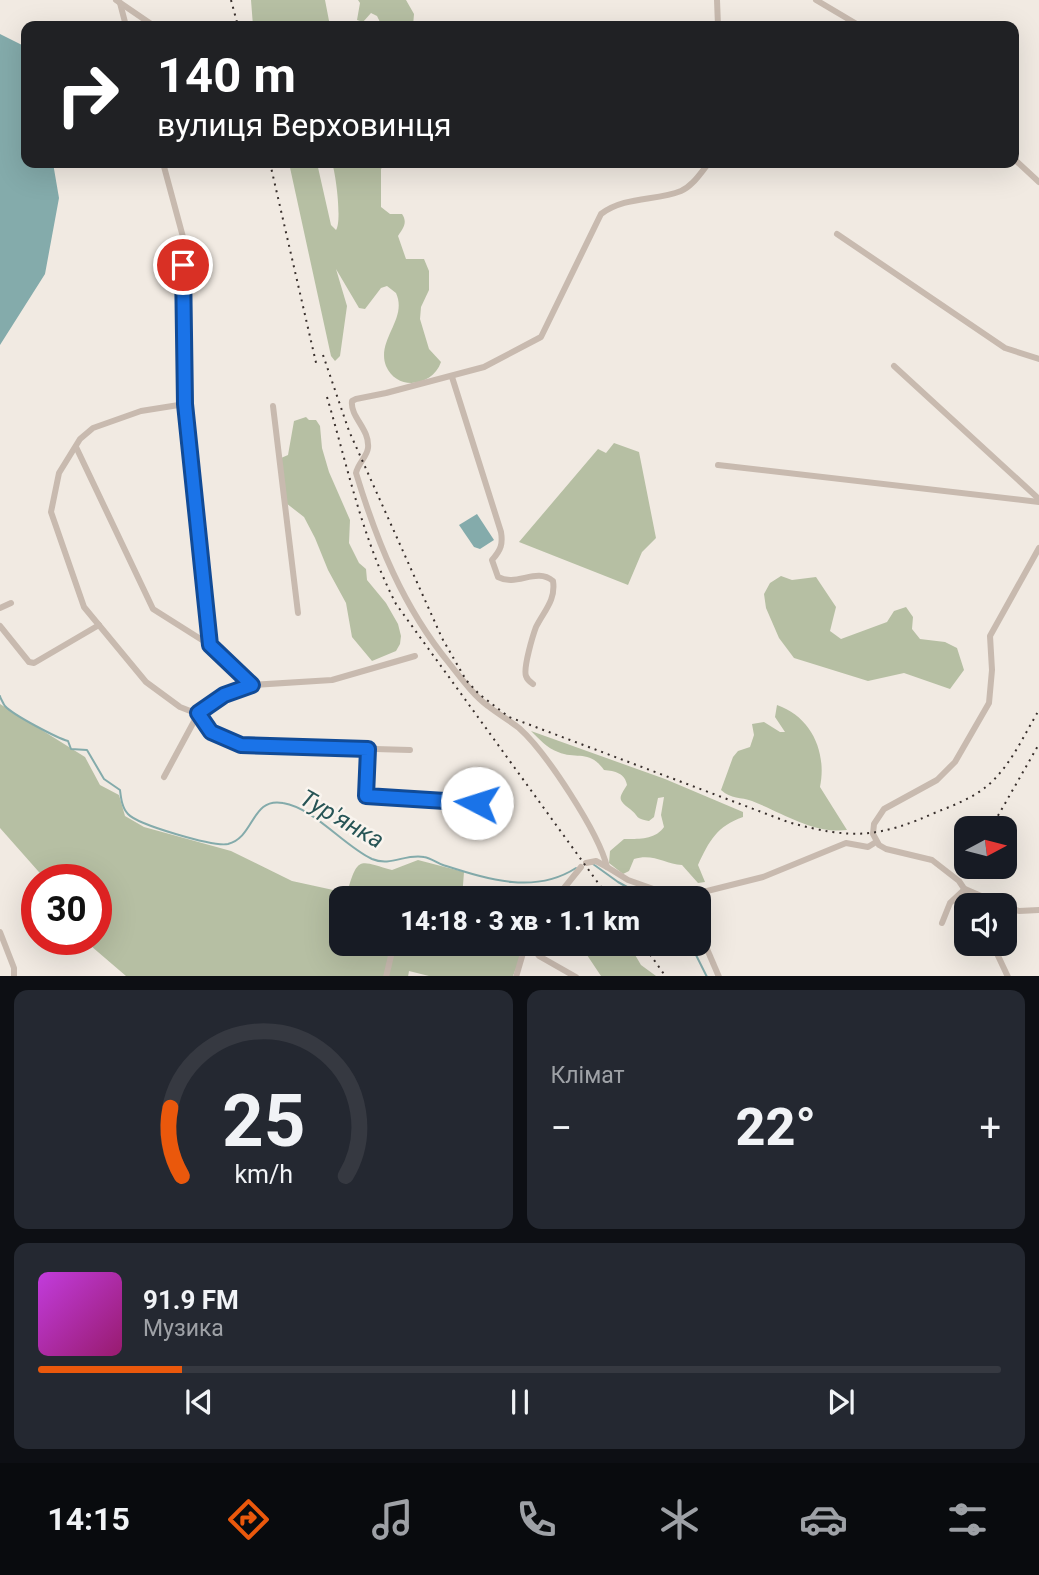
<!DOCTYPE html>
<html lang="uk">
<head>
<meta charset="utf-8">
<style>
  body { margin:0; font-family:Roboto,sans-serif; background:#242831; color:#f1f3f6; height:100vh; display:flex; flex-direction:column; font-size:26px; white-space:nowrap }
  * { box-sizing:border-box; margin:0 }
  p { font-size:23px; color:#9ea1a6 }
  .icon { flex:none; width:38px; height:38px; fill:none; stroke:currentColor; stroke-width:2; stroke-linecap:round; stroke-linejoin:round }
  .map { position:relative; height:976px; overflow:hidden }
  .panel { display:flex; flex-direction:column; gap:14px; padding:14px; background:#0d0f14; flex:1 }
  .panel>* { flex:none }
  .banner { position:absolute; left:21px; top:21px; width:998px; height:147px; border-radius:14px; box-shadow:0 7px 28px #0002; background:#202124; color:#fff; overflow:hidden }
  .needle { width:46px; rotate:83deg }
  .buttons { position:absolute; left:954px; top:816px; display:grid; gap:14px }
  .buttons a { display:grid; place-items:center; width:63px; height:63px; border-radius:14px; background:#171b24; box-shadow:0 7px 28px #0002; font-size:35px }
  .speed { position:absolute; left:21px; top:864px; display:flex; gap:14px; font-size:35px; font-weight:700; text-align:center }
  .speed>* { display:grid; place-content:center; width:91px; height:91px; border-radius:50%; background:#171b24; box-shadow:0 7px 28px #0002; line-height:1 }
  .speed .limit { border:10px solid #d22; background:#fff; color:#111 }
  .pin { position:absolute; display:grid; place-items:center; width:60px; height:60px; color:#fff; margin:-30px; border:4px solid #fff; border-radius:50%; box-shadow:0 2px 7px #0007 }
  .me { position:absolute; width:77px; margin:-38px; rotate:275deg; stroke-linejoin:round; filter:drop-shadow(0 0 5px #0008) }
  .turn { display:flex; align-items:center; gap:24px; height:147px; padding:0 21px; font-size:32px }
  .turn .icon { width:91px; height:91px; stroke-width:2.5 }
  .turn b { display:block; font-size:49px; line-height:60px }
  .big { font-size:52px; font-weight:800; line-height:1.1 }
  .panel .widget { flex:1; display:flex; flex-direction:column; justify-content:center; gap:10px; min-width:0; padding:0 24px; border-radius:14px; background:#242831 }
  .panel .dial { align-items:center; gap:0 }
  .dial svg { height:182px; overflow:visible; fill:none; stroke:#363941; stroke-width:7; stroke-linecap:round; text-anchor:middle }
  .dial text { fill:#f1f3f6; stroke:none }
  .song { display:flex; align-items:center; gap:21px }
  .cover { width:84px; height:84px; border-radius:10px; background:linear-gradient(135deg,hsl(290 70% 55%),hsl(320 70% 35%)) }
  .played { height:7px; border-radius:4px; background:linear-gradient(90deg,#ea580c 15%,#363941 15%) }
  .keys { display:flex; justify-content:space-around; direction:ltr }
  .heat { display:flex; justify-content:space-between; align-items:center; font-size:38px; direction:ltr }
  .panel .tiles { flex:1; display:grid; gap:14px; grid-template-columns:1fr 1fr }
  .widget:last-child { grid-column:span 2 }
  .trip { position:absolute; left:329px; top:886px; width:382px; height:70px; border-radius:14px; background:#171b24; box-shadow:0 7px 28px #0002; font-weight:800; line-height:70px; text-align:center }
  .menu { display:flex; height:112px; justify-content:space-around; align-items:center; background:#090b0e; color:#9ea1a6 }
  .menu .icon { width:49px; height:49px }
  .menu .selected { color:#ea580c }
  .menu b { font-size:32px; color:#f1f3f6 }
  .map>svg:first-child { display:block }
</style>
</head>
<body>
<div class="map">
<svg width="1039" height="977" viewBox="0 0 1039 977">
  <rect width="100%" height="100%" fill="#f1eae2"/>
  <g fill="#b6bfa3">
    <polygon points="251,0 325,0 330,26 290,24 289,26 253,26"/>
    <polygon points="358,0 406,0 414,14 413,26 382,26 377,16 371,13 363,22 357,20 360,3"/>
    <path d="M289,163H317L331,225L336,230C342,222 336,174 332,163H385L381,169V207L390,214H402C408,223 403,228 398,236L406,259H424L429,271V290L421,307L420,319L429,349L441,362C433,386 397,392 386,366C376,340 408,319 396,293L387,286L381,288L365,309L359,308L336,269L347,306L340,356L335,361L331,356Z"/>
    <polygon points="306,417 309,420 316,420 320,426 322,448 329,472 350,520 349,543 359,563 366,569 367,580 386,603 398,624 401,636 400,644 396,651 372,661 352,637 346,603 328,570 315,538 304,517 286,503 281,458 288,455 294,421"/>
    <polygon points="614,443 639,452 656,538 642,552 628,585 519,542 598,449 606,453"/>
    <polygon points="781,576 792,580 816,577 836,607 830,631 841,639 887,622 894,611 906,607 913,617 912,629 920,639 945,642 957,648 964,670 950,689 904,673 868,681 794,658 779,638 766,608 764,594 770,583"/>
    <path d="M0,704L85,757L100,785L119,795L125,816L144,827L231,851L292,881L347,893C358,855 359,861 392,870L418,860L464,872L462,898H341V943L514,944L524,948L513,976H429L409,971L408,977L126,976L84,940H96V880H46L0,828Z"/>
    <path d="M777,705C812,717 827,753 820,787L847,830C813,834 783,813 752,801C741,797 731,799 721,790L733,757L738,751L750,747L754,735L752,724L764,722L780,732H785L775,717Z"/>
    <path d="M531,731L665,779L743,812V817C717,826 709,841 698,865L705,882L698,883L682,865C665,864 653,853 634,859L629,871L623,874L609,863L610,851L624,839C638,839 655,840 664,827L661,815L664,797L658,798L654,817L649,821C634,818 640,817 630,809C617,799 619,798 627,785C625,773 615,771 604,770C589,749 577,760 558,752C547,748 539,739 531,731Z"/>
    <polygon points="579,943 628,943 641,965 656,976 601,976"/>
  </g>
  <g fill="#84abab">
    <polygon points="0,34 22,45 26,50 26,163 53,163 59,198 45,274 0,345"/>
    <polygon points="477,514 494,540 480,549 474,547 459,525"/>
  </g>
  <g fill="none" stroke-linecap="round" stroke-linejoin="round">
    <g stroke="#84abab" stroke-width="2">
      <path d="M0,696C0,697 4,705 5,706C13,715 57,738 68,741L71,749L87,750L104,779L120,790C121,798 122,808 128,814C138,825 214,847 228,844C255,837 251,797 283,803C314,808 344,846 372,859C391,867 406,853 424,857C431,858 437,863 443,865C487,879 534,895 576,868"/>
      <polyline points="593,864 618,882 647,898"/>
      <polyline points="690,943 707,977"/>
    </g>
    <g stroke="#c8baaf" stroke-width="6">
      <polyline points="116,0 154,26"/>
      <polyline points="717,0 718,26"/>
      <polyline points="816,0 860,26"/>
      <polyline points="120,3 126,26"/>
      <polyline points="1013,158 1039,182"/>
      <polyline points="163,163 183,237 185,404 210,645 252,685"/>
      <polyline points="837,234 1005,348 1039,359"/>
      <polyline points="894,366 1039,499"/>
      <path d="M452,377L501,532C503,544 501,550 492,560L498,577C517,587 536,567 553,581C556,600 544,611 536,627C533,635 523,668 526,676C527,679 530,682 533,684"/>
      <polyline points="185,404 141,411 93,428 80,439 59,473 51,512 84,607 146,682 180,707 198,714"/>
      <polyline points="273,406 298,613"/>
      <polyline points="76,447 153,609 210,645"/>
      <polyline points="718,465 1039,502"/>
      <polyline points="0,608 11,603"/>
      <polyline points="0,626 29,662 34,663 99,625"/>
      <polyline points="198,714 211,732 241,745 410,750"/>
      <polyline points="368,749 366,795 477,803"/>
      <polyline points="164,777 198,714 224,695 252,685 332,680 415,656"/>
      <polyline points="586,863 596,861 607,867"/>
      <polyline points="556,898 581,867"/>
      <path d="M679,898L628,880L607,867C599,833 546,752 519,728C509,720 498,714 488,706C473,695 461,678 449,663C403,607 377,542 356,473C358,463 367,457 368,448C370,429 350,417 352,401L356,399L386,393L484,367L541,337L601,214C625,196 656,201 681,191C693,186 701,172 709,163"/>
      <polyline points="679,898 763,877 846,843 868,847 876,842"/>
      <polyline points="975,905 959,881 932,860 886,849 879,845 873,834 874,824 884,809 937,780 955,762 989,703 992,670 990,636 1039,548"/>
      <polyline points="1004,906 1019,911 1039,910"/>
      <polyline points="942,923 950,903 965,889 1002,905"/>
      <polyline points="698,928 719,977"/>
      <polyline points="0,932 14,968 14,977"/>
      <polyline points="529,943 539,956 576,977"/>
      <polyline points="992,943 1008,977"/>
      <polyline points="386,977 394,943"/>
      <polyline points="516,977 526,943"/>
    </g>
    <g stroke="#382f2c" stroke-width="2" stroke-dasharray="2 5" stroke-linecap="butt">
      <polyline points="231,0 238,26"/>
      <polyline points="270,163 317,367"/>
      <path d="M323,355L349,431L442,638L466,680L479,694L509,717L788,822C852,840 879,838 939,811C955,805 974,797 987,786C1010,767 1024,735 1039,710"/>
      <path d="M327,397C348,468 362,538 396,604L609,898"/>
      <polyline points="991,828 1039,744"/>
      <polyline points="642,943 666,977"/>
    </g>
  </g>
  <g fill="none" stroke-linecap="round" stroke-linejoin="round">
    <defs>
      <polyline id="route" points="183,265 185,404 210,645 252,685 224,695 198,713 211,732 241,745 368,749 366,796 477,803"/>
    </defs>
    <use href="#route" stroke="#114b97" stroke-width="18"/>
    <use href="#route" stroke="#1a73e8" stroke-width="12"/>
  </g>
  <g text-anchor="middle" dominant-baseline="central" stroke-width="5" stroke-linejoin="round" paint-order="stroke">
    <g font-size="24" font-style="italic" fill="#265455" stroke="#f9f4ee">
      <text transform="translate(342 819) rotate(30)">Тур'янка</text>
    </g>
  </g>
</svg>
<div class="buttons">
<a><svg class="needle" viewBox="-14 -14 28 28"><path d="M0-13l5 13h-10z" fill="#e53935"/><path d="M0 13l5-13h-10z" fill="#9ea1a6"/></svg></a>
<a><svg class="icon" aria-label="sound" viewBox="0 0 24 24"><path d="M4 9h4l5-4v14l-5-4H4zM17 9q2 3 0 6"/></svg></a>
</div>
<div class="speed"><div class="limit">30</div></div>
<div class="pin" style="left:183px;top:265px;background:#d93025"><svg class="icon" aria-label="arrive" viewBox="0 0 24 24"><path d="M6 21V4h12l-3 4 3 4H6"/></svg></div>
<svg class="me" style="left:477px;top:803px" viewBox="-20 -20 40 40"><circle r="19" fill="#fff"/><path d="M0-13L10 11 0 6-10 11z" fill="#1a73e8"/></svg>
<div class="trip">14:18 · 3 хв · 1.1 km</div>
<div class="banner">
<div class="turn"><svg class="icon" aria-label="right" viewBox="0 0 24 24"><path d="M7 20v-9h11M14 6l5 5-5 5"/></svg><div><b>140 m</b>вулиця Верховинця</div></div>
</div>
</div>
<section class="panel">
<div class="tiles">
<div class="widget dial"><svg viewBox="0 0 100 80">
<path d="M14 69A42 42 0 1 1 86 69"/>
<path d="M14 69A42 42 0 0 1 9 39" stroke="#ea580c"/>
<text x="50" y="56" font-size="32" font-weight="700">25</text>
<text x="50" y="72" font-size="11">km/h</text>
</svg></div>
<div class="widget"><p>Клімат</p>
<div class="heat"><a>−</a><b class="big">22°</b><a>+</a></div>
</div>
<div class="widget">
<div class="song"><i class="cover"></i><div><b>91.9 FM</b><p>Музика</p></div></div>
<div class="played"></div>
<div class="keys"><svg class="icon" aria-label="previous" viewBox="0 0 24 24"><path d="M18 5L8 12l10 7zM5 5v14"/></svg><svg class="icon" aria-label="pause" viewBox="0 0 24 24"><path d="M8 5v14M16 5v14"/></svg><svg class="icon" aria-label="next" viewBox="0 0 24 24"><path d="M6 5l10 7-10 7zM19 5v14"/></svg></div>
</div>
</div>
</section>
<nav class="menu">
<b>14:15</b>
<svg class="icon selected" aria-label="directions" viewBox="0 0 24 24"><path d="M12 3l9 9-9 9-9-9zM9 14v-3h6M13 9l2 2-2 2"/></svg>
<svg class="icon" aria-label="music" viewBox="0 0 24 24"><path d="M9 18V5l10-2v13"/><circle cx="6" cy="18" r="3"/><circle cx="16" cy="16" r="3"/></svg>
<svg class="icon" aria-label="phone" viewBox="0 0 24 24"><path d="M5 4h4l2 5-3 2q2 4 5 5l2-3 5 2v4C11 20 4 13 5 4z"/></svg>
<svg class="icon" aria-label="climate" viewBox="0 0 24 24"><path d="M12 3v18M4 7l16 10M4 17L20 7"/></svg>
<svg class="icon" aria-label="car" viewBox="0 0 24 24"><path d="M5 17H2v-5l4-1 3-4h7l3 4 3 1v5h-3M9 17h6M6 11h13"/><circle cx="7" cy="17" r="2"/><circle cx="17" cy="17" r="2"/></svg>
<svg class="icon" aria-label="filters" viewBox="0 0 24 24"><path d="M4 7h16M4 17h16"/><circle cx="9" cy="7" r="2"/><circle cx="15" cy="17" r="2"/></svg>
</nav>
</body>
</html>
